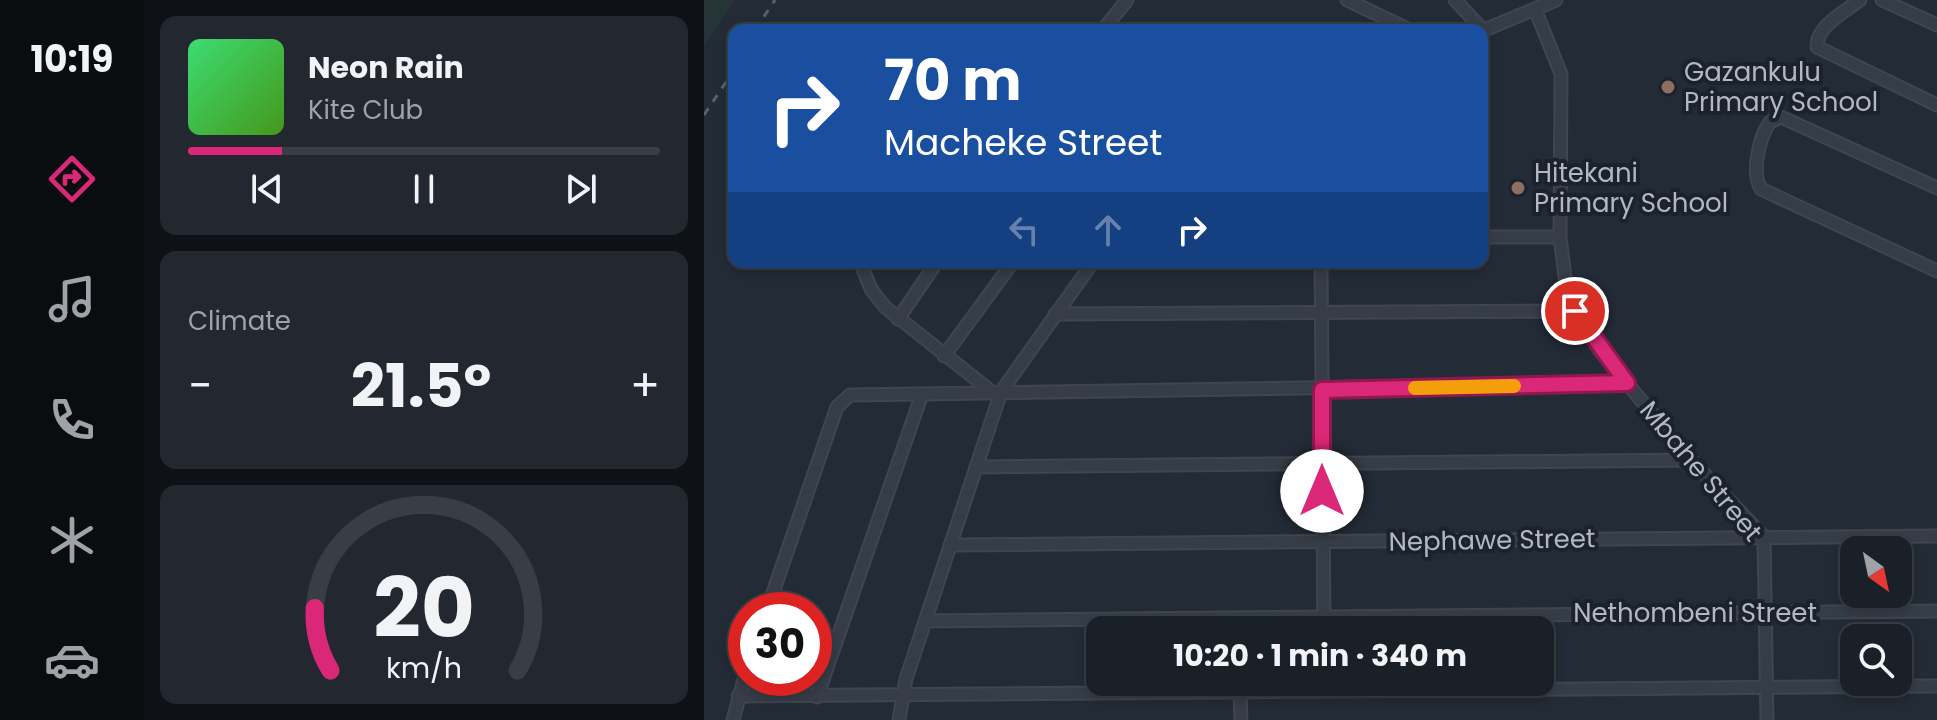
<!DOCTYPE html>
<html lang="en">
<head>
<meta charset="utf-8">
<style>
  body { margin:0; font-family:Poppins,sans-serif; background:#232830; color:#f1f3f6; height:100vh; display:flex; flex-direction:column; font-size:30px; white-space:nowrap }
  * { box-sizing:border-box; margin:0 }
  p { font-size:26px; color:#9fa3a8 }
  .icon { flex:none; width:44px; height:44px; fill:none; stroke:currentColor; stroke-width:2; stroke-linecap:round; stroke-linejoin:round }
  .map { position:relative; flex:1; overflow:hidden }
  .details { display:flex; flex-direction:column; gap:16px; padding:16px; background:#0e1216; width:560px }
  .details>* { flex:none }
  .top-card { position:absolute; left:24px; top:24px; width:760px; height:244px; border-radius:16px; box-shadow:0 4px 12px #0003,0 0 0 2px #383e45; background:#1a4fa0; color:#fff; overflow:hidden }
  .needle { width:52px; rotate:147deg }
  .tools { position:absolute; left:1136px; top:536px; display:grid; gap:16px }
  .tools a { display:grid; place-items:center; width:72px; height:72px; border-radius:16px; background:#1a2028; box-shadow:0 4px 12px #0003,0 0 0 2px #383e45; font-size:40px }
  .speed { position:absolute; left:24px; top:592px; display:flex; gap:16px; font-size:40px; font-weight:700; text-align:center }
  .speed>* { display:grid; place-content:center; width:104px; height:104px; border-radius:50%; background:#1a2028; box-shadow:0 4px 12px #0003,0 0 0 2px #383e45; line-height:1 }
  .speed .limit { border:12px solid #d22; background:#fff; color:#111 }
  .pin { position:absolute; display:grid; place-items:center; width:68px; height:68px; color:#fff; margin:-34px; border:4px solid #fff; border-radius:50%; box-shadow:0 2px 8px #0007 }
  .me { position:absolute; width:88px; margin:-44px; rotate:0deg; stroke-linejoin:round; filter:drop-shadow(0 0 6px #0008) }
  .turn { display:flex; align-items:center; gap:28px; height:168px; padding:0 24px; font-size:36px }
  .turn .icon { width:104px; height:104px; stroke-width:2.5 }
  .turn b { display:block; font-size:56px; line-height:68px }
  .lanes { display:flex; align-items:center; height:76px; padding:0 24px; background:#0003; justify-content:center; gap:40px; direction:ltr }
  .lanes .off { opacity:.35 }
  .big { font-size:60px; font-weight:700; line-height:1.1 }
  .details .tile { flex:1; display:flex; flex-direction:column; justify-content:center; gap:12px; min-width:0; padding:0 28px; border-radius:16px; background:#232830 }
  .details .dial { align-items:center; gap:0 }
  .dial svg { height:208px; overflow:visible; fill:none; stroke:#383e45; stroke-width:7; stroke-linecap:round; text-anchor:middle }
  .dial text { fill:#f1f3f6; stroke:none }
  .song { display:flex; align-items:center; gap:24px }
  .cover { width:96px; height:96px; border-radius:12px; background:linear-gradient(135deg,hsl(140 70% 55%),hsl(100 70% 35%)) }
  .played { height:8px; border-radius:4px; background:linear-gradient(90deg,#db2777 20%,#383e45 20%) }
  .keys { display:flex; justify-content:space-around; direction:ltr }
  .heat { display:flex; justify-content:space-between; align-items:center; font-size:44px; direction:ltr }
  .trip { position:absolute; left:382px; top:616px; width:468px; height:80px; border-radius:16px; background:#1a2028; box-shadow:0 4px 12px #0003,0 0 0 2px #383e45; font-weight:700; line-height:80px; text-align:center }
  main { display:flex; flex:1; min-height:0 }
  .tabs { display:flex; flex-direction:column; width:144px; justify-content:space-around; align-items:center; background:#0a0d10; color:#9fa3a8 }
  .tabs .icon { width:56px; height:56px }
  .tabs .active { color:#db2777 }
  .tabs b { font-size:36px; color:#f1f3f6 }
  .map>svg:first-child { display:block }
</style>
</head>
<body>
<main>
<nav class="tabs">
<b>10:19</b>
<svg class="icon active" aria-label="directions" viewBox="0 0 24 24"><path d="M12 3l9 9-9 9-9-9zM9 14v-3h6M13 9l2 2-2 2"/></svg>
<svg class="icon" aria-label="music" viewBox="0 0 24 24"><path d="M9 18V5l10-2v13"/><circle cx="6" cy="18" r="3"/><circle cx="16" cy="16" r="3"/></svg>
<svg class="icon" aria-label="phone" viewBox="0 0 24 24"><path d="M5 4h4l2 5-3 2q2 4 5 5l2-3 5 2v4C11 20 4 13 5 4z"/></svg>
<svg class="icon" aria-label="climate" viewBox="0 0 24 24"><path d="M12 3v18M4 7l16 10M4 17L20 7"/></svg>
<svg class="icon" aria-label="car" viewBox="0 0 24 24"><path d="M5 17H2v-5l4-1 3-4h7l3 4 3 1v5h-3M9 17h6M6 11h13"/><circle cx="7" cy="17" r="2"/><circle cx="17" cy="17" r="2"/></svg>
</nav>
<section class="details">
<div class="tile">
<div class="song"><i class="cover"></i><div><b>Neon Rain</b><p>Kite Club</p></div></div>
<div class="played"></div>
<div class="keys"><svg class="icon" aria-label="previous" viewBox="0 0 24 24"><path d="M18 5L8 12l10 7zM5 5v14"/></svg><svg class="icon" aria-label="pause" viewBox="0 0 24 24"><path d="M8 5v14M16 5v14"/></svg><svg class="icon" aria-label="next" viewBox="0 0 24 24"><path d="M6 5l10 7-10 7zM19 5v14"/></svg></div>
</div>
<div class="tile"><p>Climate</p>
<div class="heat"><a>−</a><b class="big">21.5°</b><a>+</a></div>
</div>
<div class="tile dial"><svg viewBox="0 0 100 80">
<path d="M14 69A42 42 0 1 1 86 69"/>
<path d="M14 69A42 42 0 0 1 8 45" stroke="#db2777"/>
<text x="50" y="56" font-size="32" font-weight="700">20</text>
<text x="50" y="72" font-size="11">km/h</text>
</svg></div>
</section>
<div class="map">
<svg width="1233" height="720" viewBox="0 0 1233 720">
  <rect width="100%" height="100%" fill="#232b36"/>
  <polygon fill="#253537" points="0,0 31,0 0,46"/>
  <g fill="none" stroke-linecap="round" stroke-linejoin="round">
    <defs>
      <g id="street">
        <polyline points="643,0 706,30"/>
        <polyline points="751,0 780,31"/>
        <path d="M1156,0C1141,12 1112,26 1113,47L1233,105"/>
        <polyline points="1178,0 1233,25"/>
        <polyline points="831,9 857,74 856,237 862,285 871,311 896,351 987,460 1060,537 1063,720"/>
        <polyline points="399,30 423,0"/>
        <polyline points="778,31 852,0"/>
        <path d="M1233,188L1077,117L1066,122C1055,137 1047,173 1057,189L1233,271"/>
        <polyline points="778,237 856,237"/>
        <polyline points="156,262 167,289 181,307 288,392"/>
        <polyline points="617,262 620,630"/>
        <polyline points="351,314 871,311"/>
        <polyline points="194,319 233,262"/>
        <polyline points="240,356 309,262"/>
        <polyline points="272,467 987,460"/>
        <polyline points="246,545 1233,536"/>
        <polyline points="63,610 133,407 146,395 923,383"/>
        <polyline points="221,621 1233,611"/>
        <polyline points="536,693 537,720"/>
        <polyline points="34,696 1233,686"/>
        <polyline points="113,697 218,394"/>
        <polyline points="29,720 42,672"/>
        <polyline points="195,720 202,679 297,392 389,262"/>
      </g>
    </defs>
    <use href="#street" stroke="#404650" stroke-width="15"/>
    <use href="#street" stroke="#363d47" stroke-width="11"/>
    <g stroke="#59616d" stroke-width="3" stroke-dasharray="8 8" stroke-linecap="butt">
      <polyline points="51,30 71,0"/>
      <polyline points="0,115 30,70"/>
    </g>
  </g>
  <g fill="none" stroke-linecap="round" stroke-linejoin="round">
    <defs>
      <polyline id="route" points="618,491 618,390 923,383 871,311"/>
    </defs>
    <use href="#route" stroke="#8e194d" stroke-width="20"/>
    <use href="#route" stroke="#db2777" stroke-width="14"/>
    <polyline stroke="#f59e0b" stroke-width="14" points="711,388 810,386"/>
  </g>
  <g fill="#8d6e63" stroke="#1c222b" stroke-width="3">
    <circle cx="964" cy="87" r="8"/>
    <circle cx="814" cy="188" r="8"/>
  </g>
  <g text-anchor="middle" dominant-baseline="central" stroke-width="8" stroke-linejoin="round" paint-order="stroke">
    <g font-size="26" fill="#b1b8c3" stroke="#1c222b" text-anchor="start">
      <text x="980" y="72">Gazankulu<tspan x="980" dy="30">Primary School</tspan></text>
      <text x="830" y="173">Hitekani<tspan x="830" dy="30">Primary School</tspan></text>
    </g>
    <g font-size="26" fill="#b1b8c3" stroke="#1c222b">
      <text transform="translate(997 471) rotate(50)">Mbahe Street</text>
      <text transform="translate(788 540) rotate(-1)">Nephawe Street</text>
      <text x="991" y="613">Nethombeni Street</text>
    </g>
  </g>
</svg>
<div class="tools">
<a><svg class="needle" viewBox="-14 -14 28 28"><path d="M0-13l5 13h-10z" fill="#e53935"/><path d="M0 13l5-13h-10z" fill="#9fa3a8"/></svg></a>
<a><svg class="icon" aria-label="search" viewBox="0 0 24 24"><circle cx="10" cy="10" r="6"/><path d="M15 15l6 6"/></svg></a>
</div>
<div class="speed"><div class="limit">30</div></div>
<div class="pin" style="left:871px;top:311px;background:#d93025"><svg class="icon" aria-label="arrive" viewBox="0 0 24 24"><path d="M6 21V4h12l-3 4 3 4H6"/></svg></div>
<svg class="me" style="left:618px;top:491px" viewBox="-20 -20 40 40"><circle r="19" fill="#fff"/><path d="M0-13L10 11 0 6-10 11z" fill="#db2777"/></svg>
<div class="trip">10:20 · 1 min · 340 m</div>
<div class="top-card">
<div class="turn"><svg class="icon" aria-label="right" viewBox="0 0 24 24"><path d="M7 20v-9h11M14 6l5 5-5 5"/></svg><div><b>70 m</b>Macheke Street</div></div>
<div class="lanes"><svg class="icon off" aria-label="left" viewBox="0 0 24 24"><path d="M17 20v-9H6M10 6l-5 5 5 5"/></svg><svg class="icon off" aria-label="ahead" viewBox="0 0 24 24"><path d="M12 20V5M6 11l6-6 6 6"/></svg><svg class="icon" aria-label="right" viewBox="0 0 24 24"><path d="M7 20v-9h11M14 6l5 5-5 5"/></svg></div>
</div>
</div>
</main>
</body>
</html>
